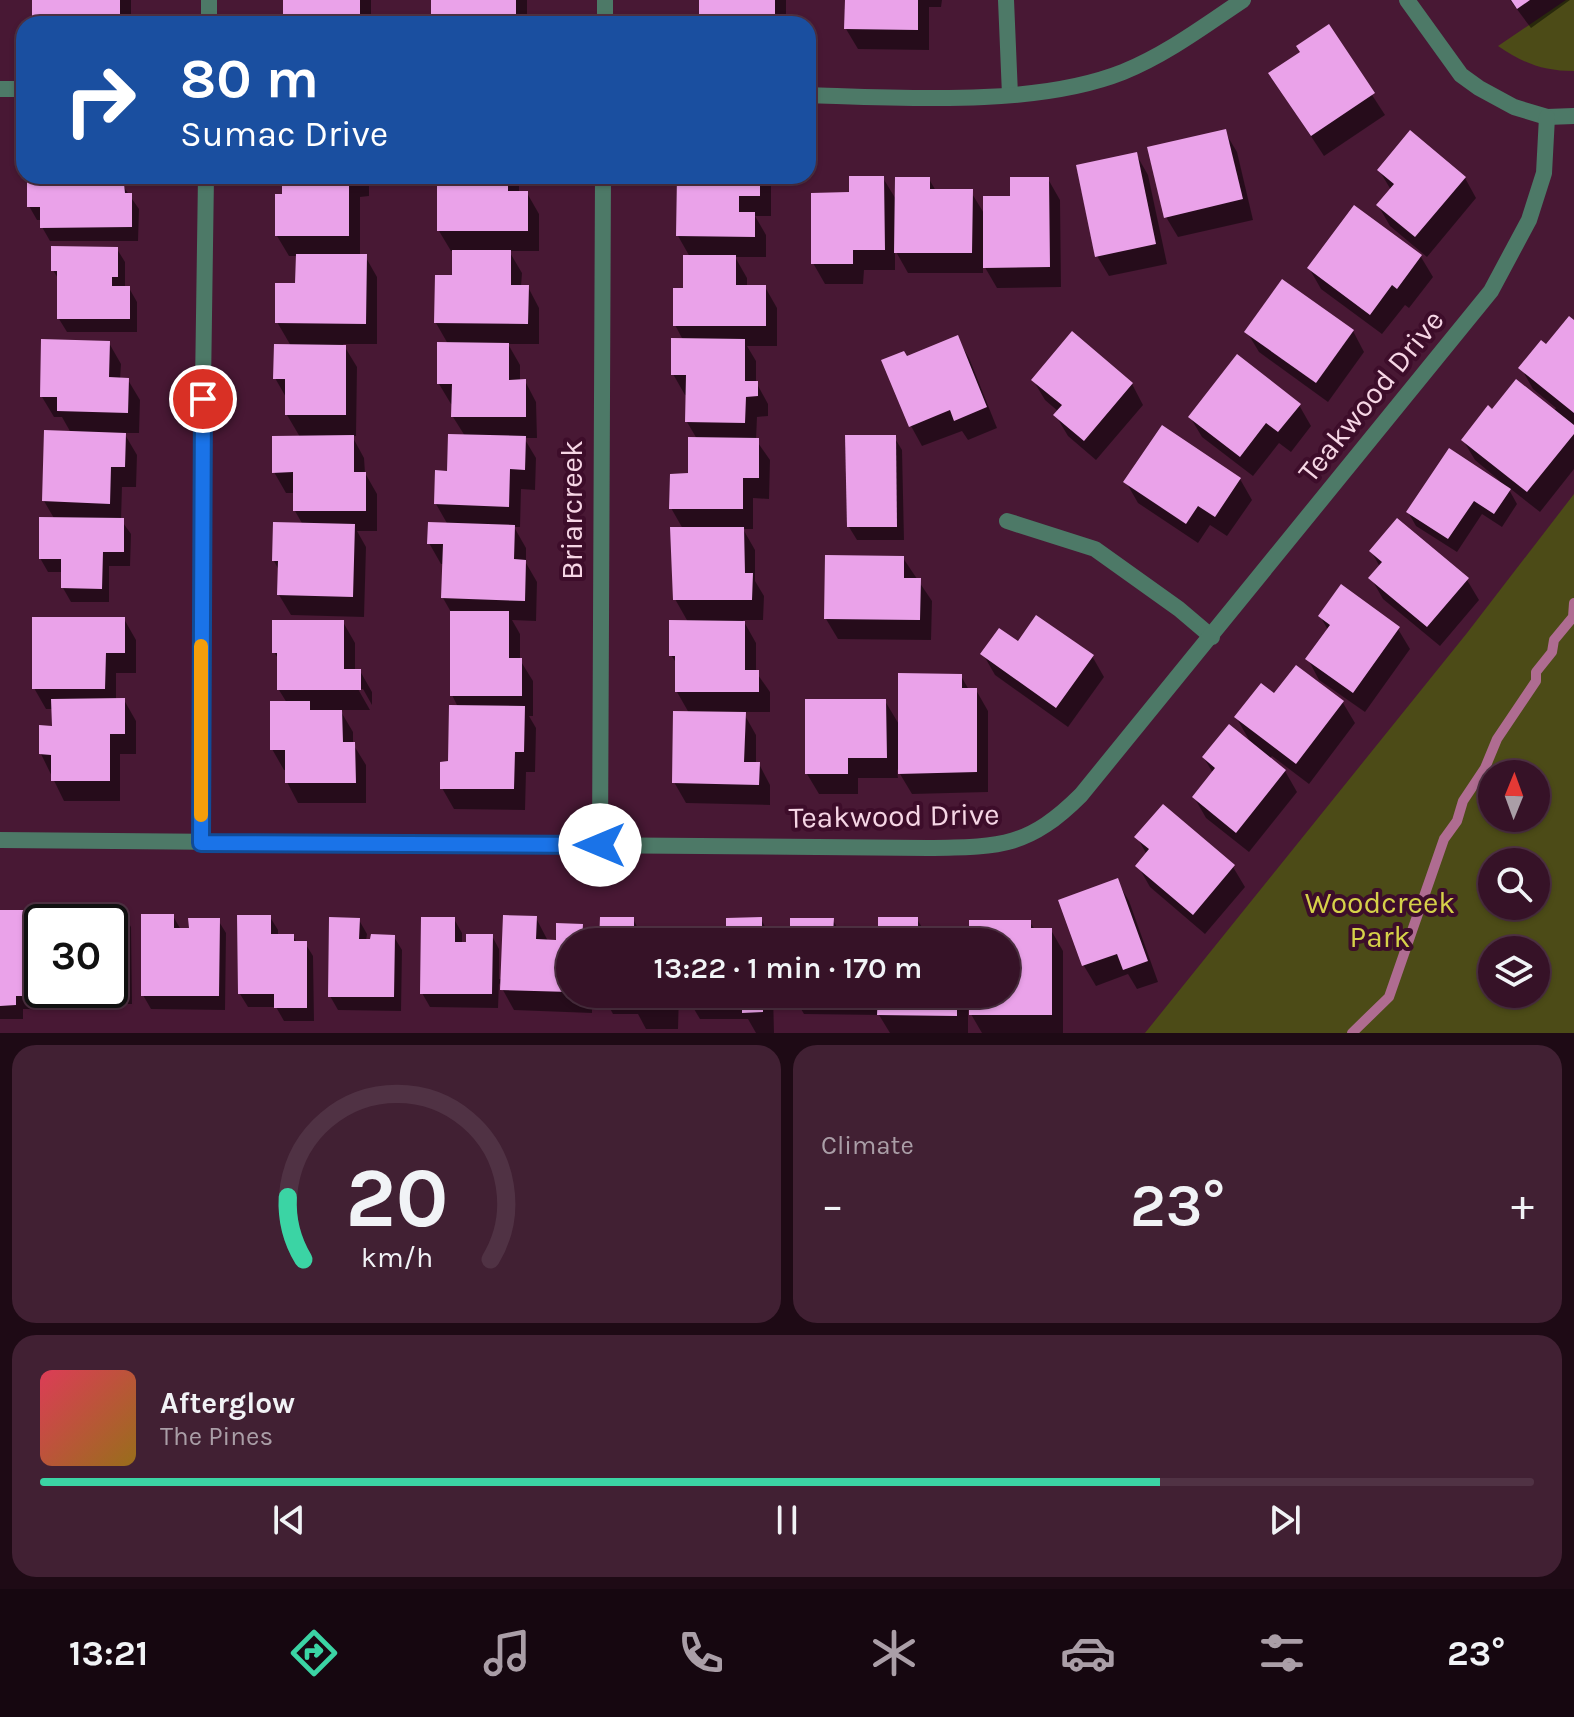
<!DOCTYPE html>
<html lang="en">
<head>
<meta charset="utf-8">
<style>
  body { margin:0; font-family:Karla,sans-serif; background:#412033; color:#f1f3f6; height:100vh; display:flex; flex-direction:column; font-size:30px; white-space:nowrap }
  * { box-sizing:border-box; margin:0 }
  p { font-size:26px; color:#aa9ea7 }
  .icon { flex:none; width:44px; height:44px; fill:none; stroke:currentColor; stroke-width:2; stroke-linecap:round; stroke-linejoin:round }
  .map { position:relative; height:1033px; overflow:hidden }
  .side { display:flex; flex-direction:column; gap:12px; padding:12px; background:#1e0a15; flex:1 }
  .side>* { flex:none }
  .hud { position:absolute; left:16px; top:16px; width:800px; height:168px; border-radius:24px; box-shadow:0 2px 6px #0004,0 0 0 2px #503244; background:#1a4fa0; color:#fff; overflow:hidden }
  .needle { width:52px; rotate:1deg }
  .controls { position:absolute; left:1478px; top:760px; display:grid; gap:16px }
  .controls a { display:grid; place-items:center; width:72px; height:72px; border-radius:50%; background:#361227; box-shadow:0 2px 6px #0004,0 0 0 2px #503244; font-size:40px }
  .speed { position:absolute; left:24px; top:904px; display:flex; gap:16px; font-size:40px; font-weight:700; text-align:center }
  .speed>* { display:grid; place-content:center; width:104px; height:104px; border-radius:50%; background:#361227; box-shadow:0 2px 6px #0004,0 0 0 2px #503244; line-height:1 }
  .speed .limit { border:4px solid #111; border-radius:12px; background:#fff; color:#111 }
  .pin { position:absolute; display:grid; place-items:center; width:68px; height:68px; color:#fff; margin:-34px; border:4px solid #fff; border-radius:50%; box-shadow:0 2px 8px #0007 }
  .me { position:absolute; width:88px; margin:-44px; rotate:270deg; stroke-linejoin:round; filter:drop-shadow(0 0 6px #0008) }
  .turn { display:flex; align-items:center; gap:28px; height:168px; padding:0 32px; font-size:36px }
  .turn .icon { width:104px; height:104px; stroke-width:2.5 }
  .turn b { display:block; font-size:56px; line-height:68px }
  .big { font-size:60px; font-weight:600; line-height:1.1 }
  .side .widget { flex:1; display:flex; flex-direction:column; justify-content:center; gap:12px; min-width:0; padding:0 28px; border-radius:24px; background:#412033 }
  .side .dial { align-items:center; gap:0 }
  .dial svg { height:208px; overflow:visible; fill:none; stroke:#503244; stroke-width:7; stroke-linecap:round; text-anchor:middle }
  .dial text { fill:#f1f3f6; stroke:none }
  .song { display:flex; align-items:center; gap:24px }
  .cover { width:96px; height:96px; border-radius:12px; background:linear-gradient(135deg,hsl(350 70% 55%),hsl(40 70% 35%)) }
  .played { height:8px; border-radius:4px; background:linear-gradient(90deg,#3bd4a4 75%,#503244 75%) }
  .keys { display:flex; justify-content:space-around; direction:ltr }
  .heat { display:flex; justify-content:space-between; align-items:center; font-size:44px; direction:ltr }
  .side .tiles { flex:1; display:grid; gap:12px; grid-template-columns:1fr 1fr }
  .widget:last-child { grid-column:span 2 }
  .trip { position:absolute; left:556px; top:928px; width:464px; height:80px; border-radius:40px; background:#361227; box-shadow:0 2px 6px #0004,0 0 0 2px #503244; font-weight:600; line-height:80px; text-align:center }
  .tabs { display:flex; height:128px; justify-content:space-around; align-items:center; background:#160710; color:#aa9ea7 }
  .tabs .icon { width:56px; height:56px }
  .tabs .current { color:#3bd4a4 }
  .tabs b { font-size:36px; color:#f1f3f6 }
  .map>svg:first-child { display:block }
</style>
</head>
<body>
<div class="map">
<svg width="1574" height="1033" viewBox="0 0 1574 1033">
  <rect width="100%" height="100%" fill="#481834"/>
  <g fill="#4c4b17" fill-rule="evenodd">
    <path d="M1566,0H1574V71C1543,71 1523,63 1498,46Z"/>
    <path d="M1574,494V1033H1145L1467,633ZM1492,774H1536V818H1492ZM1492,862H1536V906H1492ZM1492,950H1536V994H1492Z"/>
  </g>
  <g fill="#0007">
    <polygon points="34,0 143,0 131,0 131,24 35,24"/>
    <polygon points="285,0 371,0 371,24 286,24"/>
    <polygon points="433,0 527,0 527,24 438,24 433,15"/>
    <polygon points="690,0 786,0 786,24 705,24 701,18 701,0"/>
    <polygon points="847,0 942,0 941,7 929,7 929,50 858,49 846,29"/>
    <polygon points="1510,0 1570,0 1531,28"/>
    <polygon points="1328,27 1385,115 1324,156 1283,94 1302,53"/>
    <polygon points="1225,132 1237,152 1253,220 1178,237 1166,217"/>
    <polygon points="1136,154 1148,175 1167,264 1109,276 1097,256"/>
    <polygon points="1379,170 1465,178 1476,198 1427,257 1390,226 1378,205 1391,190"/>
    <polygon points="44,176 118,176 118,186 123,186 139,209 138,241 50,241 42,227 42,220 37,220 29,206 44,181"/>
    <polygon points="284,176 369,176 369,196 360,197 360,256 365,256 377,277 377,344 343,344 357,367 356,436 352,436 364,458 365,473 377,494 377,531 357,531 366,547 364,617 291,615 279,595 280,572 274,561 303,525 295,511 295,493 286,493 274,472 300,437 287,415 287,399 275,378 291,346 277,322 297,285 298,256 289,256 277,236 284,196"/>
    <polygon points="439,176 513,176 519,186 519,193 527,193 539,214 539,251 509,251 522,273 521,287 528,287 539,308 539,344 508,344 520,365 520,381 525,381 536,402 537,438 524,438 536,458 535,490 521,489 520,527 514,527 526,548 526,563 537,582 536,621 512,620 520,634 520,660 533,681 533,716 529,716 536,728 535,772 526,772 525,810 454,809 442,788 450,763 458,707 452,695 452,614 443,598 444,564 441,564 429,543 448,525 436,504 465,436 453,417 453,404 451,404 439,384 448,344 436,323 454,277 454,251 451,251 439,231"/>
    <polygon points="679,176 767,176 771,182 771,216 755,216 766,235 766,257 735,257 747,278 747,287 765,287 777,308 777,346 747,346 756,361 756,382 768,404 768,416 757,417 756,440 770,460 769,499 753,498 753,529 743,529 755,550 755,581 764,596 763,620 743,620 756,643 756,672 770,692 770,712 743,712 756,735 756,764 759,764 770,785 770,805 686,803 674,782 689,713 677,692 677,664 671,655 688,622 675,599 683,529 671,508 690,475 697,439 687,422 688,395 685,395 673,374 683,340 675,325 685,290 690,257 678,236"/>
    <polygon points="883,178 897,201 929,179 936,191 971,192 985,215 1048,179 1060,200 1061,287 997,288 983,264 983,273 908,273 895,250 895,270 864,270 863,284 825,284 813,263 851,194"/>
    <polygon points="1354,208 1421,257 1433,277 1409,308 1405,305 1382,334 1321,289 1309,268"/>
    <polygon points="117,249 125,262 125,288 129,288 137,302 137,332 67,332 59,319 59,280 53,270"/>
    <polygon points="1574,323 1574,469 1540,512 1507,486 1517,504 1502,527 1482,514 1457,552 1416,526 1408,512 1498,483 1500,481 1475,460 1463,440 1493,412 1554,411 1556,408 1533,389 1521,368"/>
    <polygon points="1353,331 1364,352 1328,402 1259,352 1247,332"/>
    <polygon points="957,338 969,358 997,428 968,440 962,431 922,446 911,426 907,358"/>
    <polygon points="109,343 121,364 120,380 128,380 140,400 139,433 124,433 137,455 136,487 122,487 121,520 131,534 130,566 109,566 109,602 71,602 63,588 63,572 48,572 40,558 55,520 44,501 71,433 62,417 54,417 42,397"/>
    <polygon points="1033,380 1132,384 1143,405 1096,460 1068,436 1056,416 1059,412 1045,400"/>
    <polygon points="1299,405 1311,426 1291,452 1279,443 1253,476 1202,437 1190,417"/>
    <polygon points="894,437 902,450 904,540 857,540 849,527"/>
    <polygon points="1240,479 1252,500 1227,536 1210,525 1198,543 1138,503 1126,482"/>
    <polygon points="1371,551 1467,580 1479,600 1440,646 1383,599 1371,578 1380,567"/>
    <polygon points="903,558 932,601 931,640 838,639 826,619"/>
    <polygon points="1320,616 1398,629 1410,649 1365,712 1319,680 1308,659 1328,630"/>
    <polygon points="124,619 136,640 136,673 116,673 116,700 124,700 136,721 136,754 120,754 120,801 64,801 41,754 54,728 54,709 46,709 34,688"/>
    <polygon points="343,622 355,643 355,671 360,671 372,692 372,705 363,689 358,689 370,710 340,710 353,732 353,744 366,765 366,803 298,803 287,782 287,770 284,770 272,749 287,703 279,690 279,660 274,652"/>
    <polygon points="1018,644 1092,656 1104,677 1068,727 995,675 983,654"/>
    <polygon points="1296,667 1343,703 1355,723 1309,784 1272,756 1269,759 1285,771 1297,792 1249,852 1206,818 1194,797 1213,773 1204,758 1252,745 1236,717 1274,696"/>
    <polygon points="961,676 969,690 976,690 988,711 988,792 912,794 897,769 898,778 858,778 858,794 819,794 807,774 885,701 900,726"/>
    <polygon points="1137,837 1233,867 1245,887 1205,934 1150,887 1138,866 1147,855"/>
    <polygon points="1117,881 1129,901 1158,982 1137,989 1128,974 1096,986 1084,966 1061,901"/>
    <polygon points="0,912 29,912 37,926 37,1009 23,1009 23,1019 0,1019"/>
    <polygon points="123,913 131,927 132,1004 113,1004 110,999 61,999 56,990 110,990 110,922 89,922"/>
    <polygon points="173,916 181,930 191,930 218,920 226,933 225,1010 151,1009 143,995"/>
    <polygon points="270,917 278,930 278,936 293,936 297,943 305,943 313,956 314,1021 284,1021 276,1007 248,1007 240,994"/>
    <polygon points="536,918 548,941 558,942 582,926 591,942 570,942 570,994 592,994 592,1013 514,1010 499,983 498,1008 430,1007 422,993 454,919 462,933 462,944 492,936 499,949 499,979 503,979"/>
    <polygon points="633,919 642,936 667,936 670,942 601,942"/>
    <polygon points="761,919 773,942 689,942 728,941"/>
    <polygon points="917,919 923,929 957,929 964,942 880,942"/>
    <polygon points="359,920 367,934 366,941 394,937 402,950 401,1011 338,1010 330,996"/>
    <polygon points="833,920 841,935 868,936 872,942 792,942"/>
    <polygon points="1030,922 1035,930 1051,930 1063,951 1063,1033 982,1033 968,1009 968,1033 890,1033 879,1015 804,1014 792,994 1006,994 1006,942 971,942"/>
    <polygon points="602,994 679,994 678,1029 646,1029 638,1014 613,1014"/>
    <polygon points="688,994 773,994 774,1033 756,1033 748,1019 700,1019 688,999"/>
  </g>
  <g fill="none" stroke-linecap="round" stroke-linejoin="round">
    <polyline stroke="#af6c91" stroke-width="10" points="1352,1033 1389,997 1444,839 1457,821 1463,801 1485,768 1497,739 1536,681 1536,672 1552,652 1554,640 1573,617 1574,603"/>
  </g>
  <g fill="#eaa2e9">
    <rect x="32" y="0" width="88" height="22"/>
    <rect x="283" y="0" width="77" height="23"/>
    <polygon points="431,0 516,0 516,17 431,16"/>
    <polygon points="699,0 775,0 775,17 699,18"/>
    <polygon points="845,0 918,0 918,30 844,29"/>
    <polygon points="1511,0 1530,0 1517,9"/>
    <polygon points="1329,24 1375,93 1311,136 1268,73 1300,52 1296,46"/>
    <polygon points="1226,129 1243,199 1164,218 1147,147"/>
    <polygon points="1410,130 1466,177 1415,237 1376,205 1394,184 1377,170"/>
    <polygon points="1137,152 1156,244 1095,257 1076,165"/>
    <polygon points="42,176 111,176 111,184 124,184 125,193 132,193 132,227 40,228 40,207 27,207 27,179 42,179"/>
    <polygon points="282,176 349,176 349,236 275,236 275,194 282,194"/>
    <polygon points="437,176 508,176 508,191 528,191 528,231 437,231"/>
    <polygon points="677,176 760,176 760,196 739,196 739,212 755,212 755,237 676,236"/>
    <polygon points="849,176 884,176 885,250 853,250 853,264 811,264 811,193 849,192"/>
    <polygon points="895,177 930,177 930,189 973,189 972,253 894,253"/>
    <polygon points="1010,177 1049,177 1050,267 983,268 983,196 1010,196"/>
    <polygon points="1354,205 1422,255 1397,289 1392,285 1370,315 1307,268"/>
    <polygon points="51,246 118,247 118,277 112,277 112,286 130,286 130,319 57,319 57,271 51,271"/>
    <polygon points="452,250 511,250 511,285 529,285 528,324 434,323 435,275 452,275"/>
    <polygon points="296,254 367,254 366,324 275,323 275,283 295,283"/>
    <polygon points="683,255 736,255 736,285 766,285 766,326 673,326 673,288 683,288"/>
    <polygon points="1282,279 1354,330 1316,383 1244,332"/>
    <polygon points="1569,316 1574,320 1574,413 1518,368 1541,340 1546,344"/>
    <polygon points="1072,331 1133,383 1084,441 1053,415 1062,405 1031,380"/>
    <polygon points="958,335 987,407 954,421 950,410 909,427 881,360 904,351 907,356"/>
    <polygon points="671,338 745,339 745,381 758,381 758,396 746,397 745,423 685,422 686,375 671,375"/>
    <polygon points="41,339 110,341 109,377 129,378 128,413 57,411 57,397 40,397"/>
    <polygon points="437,342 509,343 509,380 526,379 526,417 451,417 452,384 437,384"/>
    <polygon points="274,344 346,345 346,415 285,415 285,379 273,379"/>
    <polygon points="1237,354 1301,404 1278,432 1266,423 1240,457 1188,417"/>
    <polygon points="1516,379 1574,425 1574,434 1527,492 1461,440 1488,405 1492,409"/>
    <polygon points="1162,425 1241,478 1215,517 1198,506 1186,524 1123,482"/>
    <polygon points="44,430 126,433 125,467 111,467 110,504 42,501"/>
    <polygon points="448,434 526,436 525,470 510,469 509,507 434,504 435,470 447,471"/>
    <polygon points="354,435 354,472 366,472 366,511 293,511 293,472 272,473 272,436"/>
    <polygon points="845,435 896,435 897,527 847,527"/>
    <polygon points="688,437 759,438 759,478 743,478 743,509 669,509 670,474 688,473"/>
    <polygon points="1449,448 1511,489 1494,514 1474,501 1448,539 1406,512"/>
    <polygon points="39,517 124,518 124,552 103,552 102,589 61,588 61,559 39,559"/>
    <polygon points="1397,518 1469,578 1427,627 1368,578 1382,562 1369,551"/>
    <polygon points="273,522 355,524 353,597 277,595 278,561 272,561"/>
    <polygon points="428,522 515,525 514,559 526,560 525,601 441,598 443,544 427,544"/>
    <polygon points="670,527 744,527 745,573 753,573 752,600 673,600"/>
    <polygon points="825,555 904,556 904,578 921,578 920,620 824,619"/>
    <polygon points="1341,584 1400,627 1353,693 1305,659 1330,625 1318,616"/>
    <polygon points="450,611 509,611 509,658 522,658 522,696 450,696"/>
    <polygon points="1036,615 1094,655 1056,708 980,654 999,628 1018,641"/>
    <polygon points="32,617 125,617 125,653 106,653 105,689 32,689"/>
    <polygon points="272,620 344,620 344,669 361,669 361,690 277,690 277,653 272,653"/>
    <polygon points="669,620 745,621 745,670 759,670 759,692 675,692 675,656 669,656"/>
    <polygon points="1296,665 1344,701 1296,764 1234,717 1261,683 1274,693"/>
    <polygon points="898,673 962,674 962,688 977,688 977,772 898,774"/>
    <polygon points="125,698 125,734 110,734 110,781 51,781 51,755 39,754 39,725 52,726 51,699"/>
    <polygon points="805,699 886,699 887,758 848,758 848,774 805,774"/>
    <polygon points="270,701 310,701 310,710 342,710 343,742 355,742 356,783 285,783 285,750 270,750"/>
    <polygon points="449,705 525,706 524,752 515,752 514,789 440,789 440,762 448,761"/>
    <polygon points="673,711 746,712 744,762 760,762 759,785 672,783"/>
    <polygon points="1229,724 1286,770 1236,833 1192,797 1215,768 1202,757"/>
    <polygon points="1163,804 1235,865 1193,915 1135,866 1149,849 1134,837"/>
    <polygon points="1118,878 1148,961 1123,970 1117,954 1082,966 1058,900"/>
    <polygon points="0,910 30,910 30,996 16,996 16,1005 0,1006"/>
    <polygon points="87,911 125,911 125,991 110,991 110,922 87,922"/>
    <polygon points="141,914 174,914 174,928 189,928 188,918 220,918 219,996 141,996"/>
    <polygon points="237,915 271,915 271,934 294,934 294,941 307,941 307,1008 274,1008 274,994 238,994"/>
    <polygon points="503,915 537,916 536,939 556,940 556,923 583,924 582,942 570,942 570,992 500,990"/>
    <polygon points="329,917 360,918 359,939 370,939 371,934 395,935 394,997 328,997"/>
    <polygon points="421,917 455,917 455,942 466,942 466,934 493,934 492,994 420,994"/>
    <polygon points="600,917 634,917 634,934 668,934 668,942 599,942"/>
    <polygon points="762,917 762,942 687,942 687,939 726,939 726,918"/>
    <polygon points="878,917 918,917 918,926 958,927 958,942 878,942"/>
    <polygon points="790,918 834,918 833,933 869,934 869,942 790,942"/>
    <polygon points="969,920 1031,920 1031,928 1052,928 1052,1015 969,1015 969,994 1006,994 1006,942 969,942"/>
    <rect x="632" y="994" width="36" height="15"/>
    <polygon points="686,994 763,994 763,1012 742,1013 742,999 686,999"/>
    <polygon points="878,994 957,994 957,1016 877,1015"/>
  </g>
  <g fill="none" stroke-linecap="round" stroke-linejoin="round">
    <g stroke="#4d7967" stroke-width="16">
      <polyline points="1006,0 1010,95"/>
      <polyline points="1407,0 1461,75 1479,88 1514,107 1547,117 1574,116"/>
      <polyline points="209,24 209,0"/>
      <polyline points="605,24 605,0"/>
      <polyline points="0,89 24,89"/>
      <path d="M808,95C902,98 1035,107 1123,72C1167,54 1204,26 1243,0"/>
      <polyline points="1007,521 1095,549 1179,609 1212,637"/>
      <path d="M0,840L928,848C999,847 1028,848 1081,795L1491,291L1529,220L1544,173L1547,117"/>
      <polyline points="201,843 201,526 206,176"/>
      <polyline points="600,845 603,176"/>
    </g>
  </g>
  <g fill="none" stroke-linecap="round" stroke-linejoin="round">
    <defs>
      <polyline id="route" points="203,399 201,843 600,845"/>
    </defs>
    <use href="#route" stroke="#114b97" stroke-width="20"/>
    <use href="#route" stroke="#1a73e8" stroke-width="14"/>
    <polyline stroke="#f59e0b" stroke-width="14" points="201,815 201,646"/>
  </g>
  <g text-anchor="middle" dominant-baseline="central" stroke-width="8" stroke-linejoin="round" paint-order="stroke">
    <g font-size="30" fill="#f6d6e5" stroke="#3d0d2a">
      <text transform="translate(1371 396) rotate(-51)">Teakwood Drive</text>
      <text transform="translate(572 510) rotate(-90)">Briarcreek</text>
      <text transform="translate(894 816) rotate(-1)">Teakwood Drive</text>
    </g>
    <g font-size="30" fill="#d6d149" stroke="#3d0d2a">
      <text x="1380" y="903">Woodcreek<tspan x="1380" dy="34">Park</tspan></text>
    </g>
  </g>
</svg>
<div class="controls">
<a><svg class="needle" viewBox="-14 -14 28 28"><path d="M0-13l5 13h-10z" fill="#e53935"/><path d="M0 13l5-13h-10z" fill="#aa9ea7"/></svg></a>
<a><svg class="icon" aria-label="search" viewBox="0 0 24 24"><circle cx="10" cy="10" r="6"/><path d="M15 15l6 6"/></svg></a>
<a><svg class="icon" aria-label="layers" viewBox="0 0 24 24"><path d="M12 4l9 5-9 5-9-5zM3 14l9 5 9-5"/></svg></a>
</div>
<div class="speed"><div class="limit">30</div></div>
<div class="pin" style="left:203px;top:399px;background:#d93025"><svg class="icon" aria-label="arrive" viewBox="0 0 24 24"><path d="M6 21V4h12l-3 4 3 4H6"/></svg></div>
<svg class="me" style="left:600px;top:845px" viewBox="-20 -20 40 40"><circle r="19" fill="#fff"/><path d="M0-13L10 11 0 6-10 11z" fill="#1a73e8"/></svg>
<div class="trip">13:22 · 1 min · 170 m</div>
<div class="hud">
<div class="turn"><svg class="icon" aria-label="right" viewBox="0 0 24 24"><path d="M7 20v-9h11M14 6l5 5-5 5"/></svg><div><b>80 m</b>Sumac Drive</div></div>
</div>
</div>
<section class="side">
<div class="tiles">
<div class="widget dial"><svg viewBox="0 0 100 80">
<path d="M14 69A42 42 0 1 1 86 69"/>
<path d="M14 69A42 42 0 0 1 8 45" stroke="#3bd4a4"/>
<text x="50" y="56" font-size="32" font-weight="700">20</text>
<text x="50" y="72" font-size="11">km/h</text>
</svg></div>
<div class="widget"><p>Climate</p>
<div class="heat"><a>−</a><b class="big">23°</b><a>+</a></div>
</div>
<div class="widget">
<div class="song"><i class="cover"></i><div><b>Afterglow</b><p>The Pines</p></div></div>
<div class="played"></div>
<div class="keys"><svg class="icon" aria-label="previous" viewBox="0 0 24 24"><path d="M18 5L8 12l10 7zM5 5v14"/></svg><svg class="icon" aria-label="pause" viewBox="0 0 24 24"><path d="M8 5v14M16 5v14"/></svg><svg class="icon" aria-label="next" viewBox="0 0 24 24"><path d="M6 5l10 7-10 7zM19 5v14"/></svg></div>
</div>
</div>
</section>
<nav class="tabs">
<b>13:21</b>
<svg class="icon current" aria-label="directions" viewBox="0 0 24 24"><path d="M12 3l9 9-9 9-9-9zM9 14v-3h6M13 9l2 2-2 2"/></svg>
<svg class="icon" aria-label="music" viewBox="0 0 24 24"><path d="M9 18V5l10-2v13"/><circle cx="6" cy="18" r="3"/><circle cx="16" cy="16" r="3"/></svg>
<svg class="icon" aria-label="phone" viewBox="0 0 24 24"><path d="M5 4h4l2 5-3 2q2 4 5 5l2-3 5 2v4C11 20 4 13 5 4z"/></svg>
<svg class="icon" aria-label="climate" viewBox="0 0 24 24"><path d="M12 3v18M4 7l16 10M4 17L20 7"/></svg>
<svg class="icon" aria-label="car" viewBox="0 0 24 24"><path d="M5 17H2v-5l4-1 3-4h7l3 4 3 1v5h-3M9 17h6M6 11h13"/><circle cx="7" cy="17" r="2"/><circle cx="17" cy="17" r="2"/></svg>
<svg class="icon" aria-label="filters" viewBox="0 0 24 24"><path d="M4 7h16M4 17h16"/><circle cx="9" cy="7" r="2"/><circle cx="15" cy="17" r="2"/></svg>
<b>23°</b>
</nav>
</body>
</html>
